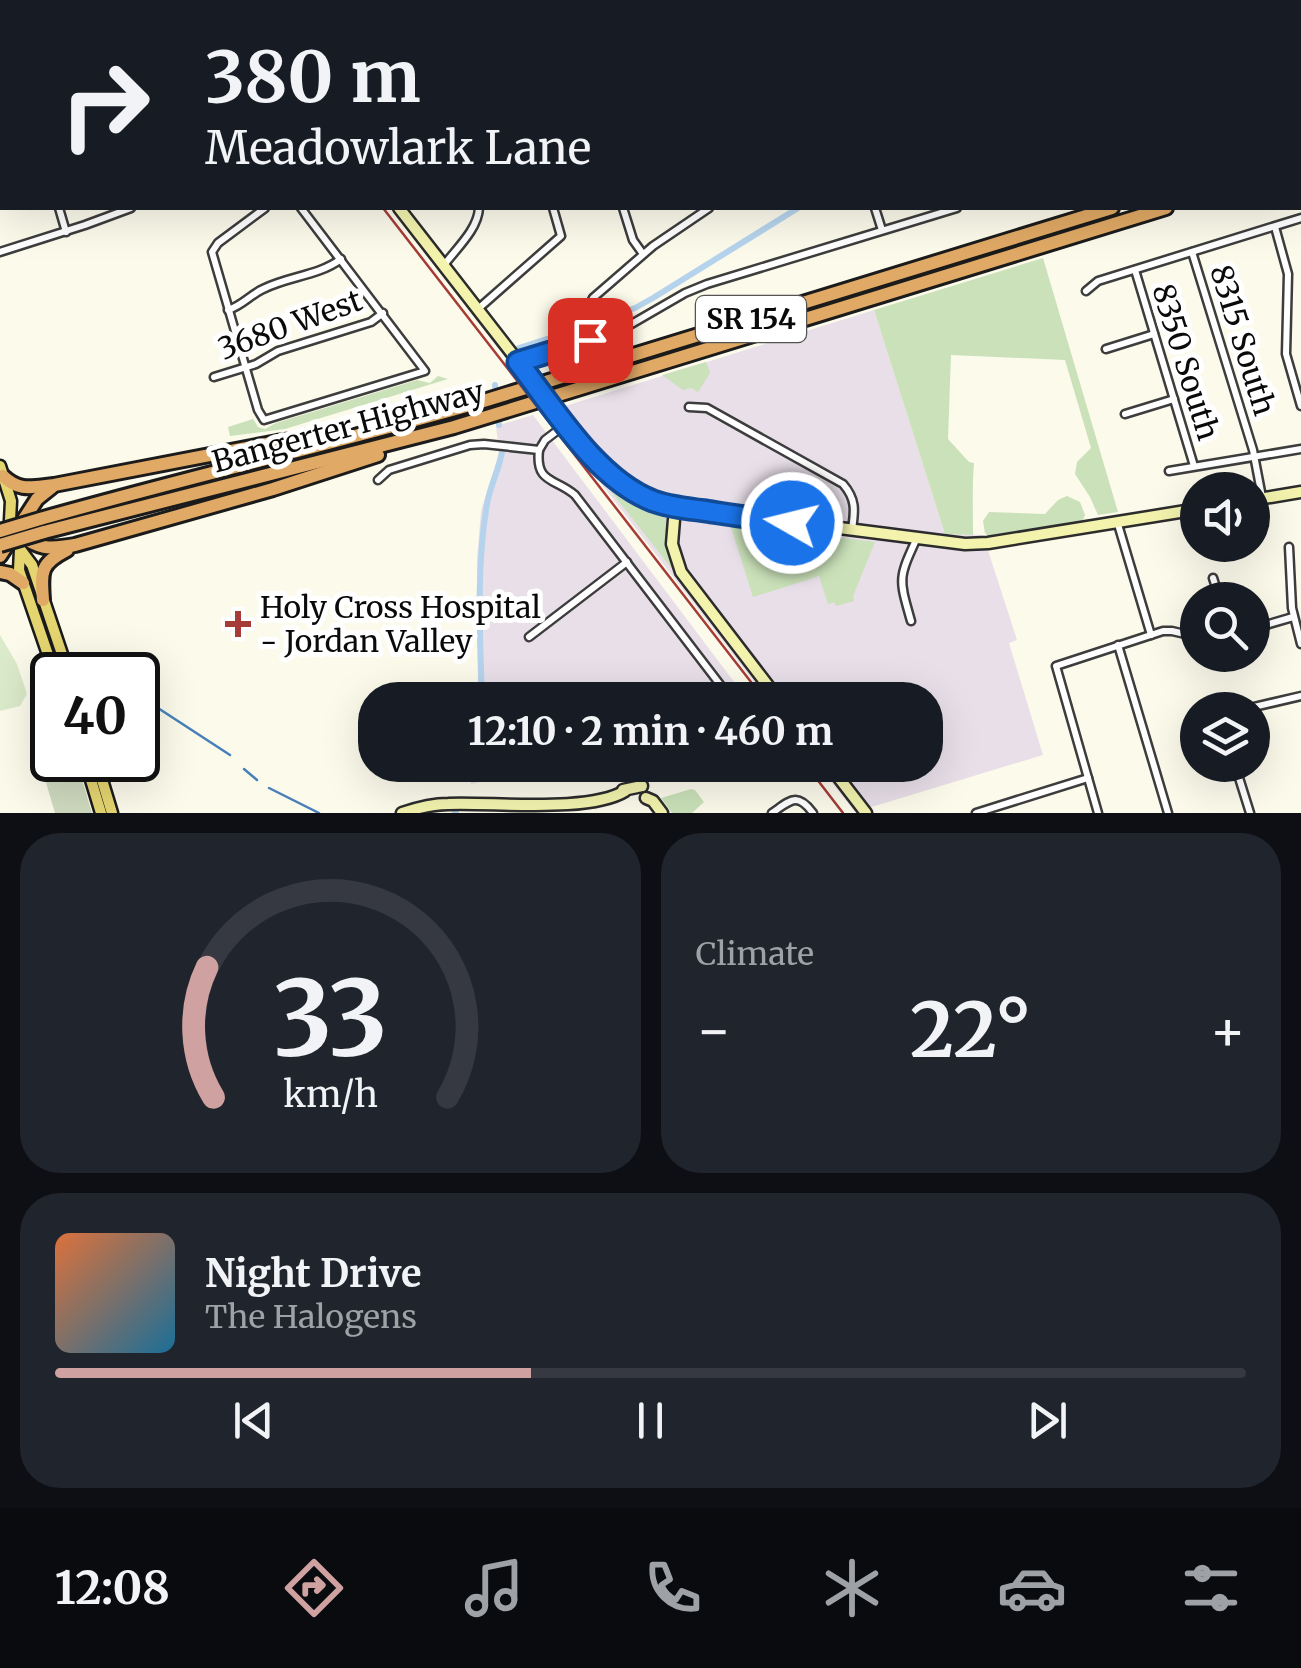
<!DOCTYPE html>
<html lang="en">
<head>
<meta charset="utf-8">
<style>
  body { margin:0; font-family:Merriweather,serif; background:#20242c; color:#f1f3f6; height:100vh; display:flex; flex-direction:column; font-size:38px; white-space:nowrap }
  * { box-sizing:border-box; margin:0 }
  p { font-size:32px; color:#9ea1a6 }
  .icon { flex:none; width:55px; height:55px; fill:none; stroke:currentColor; stroke-width:2; stroke-linecap:round; stroke-linejoin:round }
  .map { position:relative; height:813px; overflow:hidden }
  .side { display:flex; flex-direction:column; gap:20px; padding:20px; background:#0d0f14; flex:1 }
  .side>* { flex:none }
  .hud { position:absolute; left:0px; top:0px; width:1302px; height:210px; box-shadow:0 10px 40px #0002; background:#171b24; color:#f1f3f6; overflow:hidden }
  .tools { position:absolute; left:1180px; top:472px; display:grid; gap:20px }
  .tools a { display:grid; place-items:center; width:90px; height:90px; border-radius:50%; background:#171b24; box-shadow:0 10px 40px #0002; font-size:50px }
  .speed { position:absolute; left:30px; top:652px; display:flex; gap:20px; font-size:50px; font-weight:700; text-align:center }
  .speed>* { display:grid; place-content:center; width:130px; height:130px; border-radius:50%; background:#171b24; box-shadow:0 10px 40px #0002; line-height:1 }
  .speed .limit { border:5px solid #111; border-radius:15px; background:#fff; color:#111 }
  .pin { position:absolute; display:grid; place-items:center; width:85px; height:85px; color:#fff; margin:-42px; border-radius:20px; box-shadow:0 5px 15px #0006 }
  .me { position:absolute; width:110px; margin:-55px; rotate:278deg; stroke-linejoin:round; filter:drop-shadow(0 0 8px #0008) }
  .turn { display:flex; align-items:center; gap:35px; height:210px; padding:0 40px; font-size:45px }
  .turn .icon { width:130px; height:130px; stroke-width:2.5 }
  .turn b { display:block; font-size:70px; line-height:85px }
  .big { font-size:75px; font-weight:700; line-height:1.1 }
  .side .widget { flex:1; display:flex; flex-direction:column; justify-content:center; gap:15px; min-width:0; padding:0 35px; border-radius:40px; background:#20242c }
  .side .dial { align-items:center; gap:0 }
  .dial svg { height:260px; overflow:visible; fill:none; stroke:#363941; stroke-width:7; stroke-linecap:round; text-anchor:middle }
  .dial text { fill:#f1f3f6; stroke:none }
  .song { display:flex; align-items:center; gap:30px }
  .cover { width:120px; height:120px; border-radius:15px; background:linear-gradient(135deg,hsl(20 70% 55%),hsl(200 70% 35%)) }
  .played { height:10px; border-radius:5px; background:linear-gradient(90deg,#cfa1a0 40%,#363941 40%) }
  .keys { display:flex; justify-content:space-around; direction:ltr }
  .heat { display:flex; justify-content:space-between; align-items:center; font-size:55px; direction:ltr }
  .side .tiles { flex:1; display:grid; gap:20px; grid-template-columns:1fr 1fr }
  .widget:last-child { grid-column:span 2 }
  .trip { position:absolute; left:358px; top:682px; width:585px; height:100px; border-radius:40px; background:#171b24; box-shadow:0 10px 40px #0002; font-weight:700; line-height:100px; text-align:center }
  .menu { display:flex; height:160px; justify-content:space-around; align-items:center; background:#090b0e; color:#9ea1a6 }
  .menu .icon { width:70px; height:70px }
  .menu .active { color:#cfa1a0 }
  .menu b { font-size:45px; color:#f1f3f6 }
  .map>svg:first-child { display:block }
</style>
</head>
<body>
<div class="map">
<svg width="1301" height="813" viewBox="0 0 1301 813">
  <rect width="100%" height="100%" fill="#fcfaeb"/>
  <g fill="#e8dfe8">
    <polygon points="874,310 945,534 983,535 1017,640 1009,643 1043,755 855,812 818,765 925,765 925,700 768,700 546,412"/>
    <polygon points="533,415 747,699 746,700 478,700 477,559 481,511 499,453 496,426"/>
    <polygon points="469,765 574,765 527,780 491,779 471,784"/>
  </g>
  <g fill="#cae1b9">
    <path d="M1043,258L1118,512L1098,515L1090,497L1075,474L1077,462L1091,448L1065,360L951,355L948,439L969,462L974,463C972,487 973,512 973,535L945,534L874,310Z"/>
    <polygon points="706,362 710,373 698,392 691,388 683,390 662,375"/>
    <polygon points="438,376 448,379 285,429 230,436 228,427 253,419 258,427 265,429 276,423 417,380 430,383"/>
    <polygon points="602,480 632,501 666,515 667,552 680,579"/>
    <polygon points="1067,496 1080,502 1085,515 1083,520 988,536 985,533 983,521 989,512 1045,514 1058,500"/>
    <polygon points="730,524 731,524 875,542 853,596 854,601 836,606 834,602 828,604 819,576 753,597"/>
    <polygon points="691,789 695,790 704,802 692,813 672,813 661,798"/>
  </g>
  <polygon fill="#cfdabf" points="68,760 76,760 92,813 55,813 42,769"/>
  <polygon fill="#dbeaca" points="0,635 17,664 27,694 20,706 0,711"/>
  <g fill="none" stroke-linecap="round" stroke-linejoin="round">
    <g stroke="#4780b9" stroke-width="2.5">
      <polyline points="97,670 104,675"/>
      <polyline points="138,695 230,755"/>
      <polyline points="244,769 257,780"/>
      <polyline points="269,788 319,813"/>
    </g>
    <g stroke="#b6d3ed" stroke-width="6">
      <polyline points="1108,2 1112,0"/>
      <polyline points="594,323 635,308 653,298 798,208"/>
      <polyline points="519,348 562,334"/>
      <polyline points="495,385 499,425"/>
      <path d="M482,700C480,636 476,568 487,504C490,486 499,470 502,452"/>
      <polyline points="471,769 473,765"/>
      <polyline points="455,813 456,813"/>
    </g>
    <defs>
      <g id="street">
        <polyline points="134,0 136,2"/>
        <polyline points="559,0 560,2"/>
        <polyline points="632,0 633,2"/>
        <polyline points="746,0 747,2"/>
        <polyline points="1257,0 1258,2"/>
        <polyline points="72,2 81,0"/>
        <polyline points="260,2 263,0"/>
        <polyline points="511,2 518,0"/>
        <polyline points="645,2 653,0"/>
        <polyline points="1,21 2,26"/>
        <polyline points="1300,97 1301,97"/>
        <polyline points="0,99 2,98"/>
        <polyline points="0,173 2,172"/>
        <polyline points="59,208 66,232"/>
        <polyline points="265,208 218,243 212,252 258,410 264,420 425,371 301,208"/>
        <polyline points="623,208 633,240 643,254"/>
        <polyline points="875,208 882,230"/>
        <polyline points="1275,227 1288,274 1286,354 1301,406"/>
        <polyline points="0,252 85,225 131,208"/>
        <polyline points="1192,252 1253,450 1262,497"/>
        <path d="M444,265C457,248 478,229 479,208"/>
        <polyline points="1135,270 1194,466"/>
        <polyline points="1086,291 1098,281 1301,218"/>
        <polyline points="478,309 561,236 553,208"/>
        <path d="M228,310C243,305 250,295 263,289C289,276 318,276 341,259"/>
        <polyline points="590,339 586,314 593,298 653,246 709,208"/>
        <polyline points="1106,349 1154,334"/>
        <polyline points="518,361 628,326 685,293 707,284 957,208"/>
        <polyline points="214,377 256,364 278,351 371,322 383,313"/>
        <path d="M689,407L707,408L843,484C856,499 855,510 852,529"/>
        <polyline points="1125,414 1174,399"/>
        <path d="M539,450C535,484 556,478 575,495L725,691L735,700"/>
        <polyline points="539,450 545,440 566,424"/>
        <polyline points="1169,471 1301,449"/>
        <polyline points="378,480 389,470 470,445 484,444 539,450"/>
        <polyline points="1117,521 1151,635"/>
        <polyline points="1289,547 1292,608 1301,644"/>
        <polyline points="1213,578 1220,600"/>
        <path d="M911,621C899,579 898,579 916,540"/>
        <polyline points="1252,629 1293,617"/>
        <polyline points="529,637 627,562"/>
        <polyline points="1118,645 1168,813"/>
        <polyline points="1241,710 1301,696"/>
        <polyline points="636,765 643,788"/>
        <polyline points="1235,765 1250,813"/>
        <path d="M772,813C791,800 797,792 813,813"/>
        <polyline points="976,813 1088,778"/>
        <polyline points="1098,813 1056,666 1163,631 1172,631 1198,637"/>
      </g>
      <g id="secondary">
        <polyline points="239,0 241,2"/>
        <polyline points="399,208 531,378"/>
        <path d="M556,411C592,457 616,491 675,507L965,544L988,543L1198,509"/>
        <polyline points="1252,500 1301,492"/>
        <polyline points="675,507 672,544 681,572 779,700"/>
        <polyline points="829,765 866,813"/>
        <polyline points="623,790 642,786"/>
        <polyline points="646,798 653,801 662,813"/>
        <path d="M402,813C417,808 432,804 448,804C494,802 589,813 625,791"/>
      </g>
      <g id="primary">
        <polyline points="0,466 11,501 10,520 20,549 32,565 69,675"/>
        <polyline points="20,550 19,570 55,675"/>
        <polyline points="85,760 101,813"/>
        <polyline points="96,760 112,813"/>
      </g>
      <g id="highway">
        <polyline points="1300,151 1301,150"/>
        <polyline points="1300,168 1301,167"/>
        <path d="M3,476C20,492 32,487 54,485L277,442L332,435"/>
        <path d="M40,519C185,478 332,444 477,403L1112,208"/>
        <polyline points="44,532 454,427 1166,208"/>
        <path d="M16,533C40,549 47,550 75,545L273,489L378,455"/>
        <polyline points="0,556 37,499 52,487"/>
        <polyline points="0,572 10,574 23,583"/>
        <path d="M43,600C41,571 40,564 67,550"/>
      </g>
    </defs>
    <use href="#street" stroke="#3d3d3d" stroke-width="11"/>
    <use href="#secondary" stroke="#2c2c2c" stroke-width="15"/>
    <use href="#primary" stroke="#1b1b1b" stroke-width="15"/>
    <use href="#highway" stroke="#1b1b1b" stroke-width="18"/>
    <use href="#street" stroke="#fff" stroke-width="6"/>
    <use href="#secondary" stroke="#f3f3ae" stroke-width="10"/>
    <use href="#primary" stroke="#e5d571" stroke-width="10"/>
    <use href="#highway" stroke="#e0a965" stroke-width="12"/>
    <g stroke="#a63c36" stroke-width="2.5">
      <polyline points="222,0 224,2"/>
      <polyline points="383,208 765,700"/>
      <polyline points="806,765 843,813"/>
    </g>
    <defs>
      <polyline id="secondary-bridge" points="531,378 556,411"/>
      <g id="highway-bridge">
        <polyline points="0,531 40,519"/>
        <polyline points="0,545 44,532"/>
      </g>
    </defs>
    <use href="#secondary-bridge" stroke="#2c2c2c" stroke-width="15" stroke-linecap="butt"/>
    <use href="#highway-bridge" stroke="#1b1b1b" stroke-width="18" stroke-linecap="butt"/>
    <use href="#secondary-bridge" stroke="#f3f3ae" stroke-width="10"/>
    <use href="#highway-bridge" stroke="#e0a965" stroke-width="12"/>
  </g>
  <g fill="none" stroke-linecap="round" stroke-linejoin="round">
    <defs>
      <path id="route" d="M590,340L518,362C554,408 596,479 653,501C670,507 688,509 706,511C735,516 763,519 792,523"/>
    </defs>
    <use href="#route" stroke="#114b97" stroke-width="25"/>
    <use href="#route" stroke="#1a73e8" stroke-width="18"/>
  </g>
  <path fill="#a63c36" stroke="#fff" stroke-width="4" d="M233 609h10v10h10v10h-10v10h-10v-10h-10v-10h10z"/>
  <g text-anchor="middle" dominant-baseline="central" stroke-width="10" stroke-linejoin="round" paint-order="stroke">
    <rect fill="#fff" stroke="#545454" stroke-width="2.5" x="696" y="296" width="110" height="46" rx="8"/>
    <g font-size="28" font-weight="bold" fill="#0a0a0a">
      <text x="751" y="319">SR 154</text>
    </g>
    <g font-size="30" fill="#0a0a0a" stroke="#fff">
      <text transform="translate(290 324) rotate(-20)">3680 West</text>
      <text transform="translate(1243 340) rotate(73)">8315 South</text>
      <text transform="translate(1186 362) rotate(73)">8350 South</text>
      <text transform="translate(348 426) rotate(-15)">Bangerter Highway</text>
    </g>
    <g font-size="30" fill="#0a0a0a" stroke="#fff" text-anchor="start">
      <text x="260" y="607">Holy Cross Hospital<tspan x="260" dy="34">- Jordan Valley</tspan></text>
    </g>
  </g>
</svg>
<div class="tools">
<a><svg class="icon" aria-label="sound" viewBox="0 0 24 24"><path d="M4 9h4l5-4v14l-5-4H4zM17 9q2 3 0 6"/></svg></a>
<a><svg class="icon" aria-label="search" viewBox="0 0 24 24"><circle cx="10" cy="10" r="6"/><path d="M15 15l6 6"/></svg></a>
<a><svg class="icon" aria-label="layers" viewBox="0 0 24 24"><path d="M12 4l9 5-9 5-9-5zM3 14l9 5 9-5"/></svg></a>
</div>
<div class="speed"><div class="limit">40</div></div>
<div class="pin" style="left:590px;top:340px;background:#d93025"><svg class="icon" aria-label="arrive" viewBox="0 0 24 24"><path d="M6 21V4h12l-3 4 3 4H6"/></svg></div>
<svg class="me" style="left:792px;top:523px" viewBox="-20 -20 40 40"><circle r="17" fill="#1a73e8" stroke="#fff" stroke-width="3"/><path d="M0-11L8 9 0 5-8 9z" fill="#fff"/></svg>
<div class="trip">12:10 · 2 min · 460 m</div>
<div class="hud">
<div class="turn"><svg class="icon" aria-label="right" viewBox="0 0 24 24"><path d="M7 20v-9h11M14 6l5 5-5 5"/></svg><div><b>380 m</b>Meadowlark Lane</div></div>
</div>
</div>
<section class="side">
<div class="tiles">
<div class="widget dial"><svg viewBox="0 0 100 80">
<path d="M14 69A42 42 0 1 1 86 69"/>
<path d="M14 69A42 42 0 0 1 12 29" stroke="#cfa1a0"/>
<text x="50" y="56" font-size="32" font-weight="700">33</text>
<text x="50" y="72" font-size="11">km/h</text>
</svg></div>
<div class="widget"><p>Climate</p>
<div class="heat"><a>−</a><b class="big">22°</b><a>+</a></div>
</div>
<div class="widget">
<div class="song"><i class="cover"></i><div><b>Night Drive</b><p>The Halogens</p></div></div>
<div class="played"></div>
<div class="keys"><svg class="icon" aria-label="previous" viewBox="0 0 24 24"><path d="M18 5L8 12l10 7zM5 5v14"/></svg><svg class="icon" aria-label="pause" viewBox="0 0 24 24"><path d="M8 5v14M16 5v14"/></svg><svg class="icon" aria-label="next" viewBox="0 0 24 24"><path d="M6 5l10 7-10 7zM19 5v14"/></svg></div>
</div>
</div>
</section>
<nav class="menu">
<b>12:08</b>
<svg class="icon active" aria-label="directions" viewBox="0 0 24 24"><path d="M12 3l9 9-9 9-9-9zM9 14v-3h6M13 9l2 2-2 2"/></svg>
<svg class="icon" aria-label="music" viewBox="0 0 24 24"><path d="M9 18V5l10-2v13"/><circle cx="6" cy="18" r="3"/><circle cx="16" cy="16" r="3"/></svg>
<svg class="icon" aria-label="phone" viewBox="0 0 24 24"><path d="M5 4h4l2 5-3 2q2 4 5 5l2-3 5 2v4C11 20 4 13 5 4z"/></svg>
<svg class="icon" aria-label="climate" viewBox="0 0 24 24"><path d="M12 3v18M4 7l16 10M4 17L20 7"/></svg>
<svg class="icon" aria-label="car" viewBox="0 0 24 24"><path d="M5 17H2v-5l4-1 3-4h7l3 4 3 1v5h-3M9 17h6M6 11h13"/><circle cx="7" cy="17" r="2"/><circle cx="17" cy="17" r="2"/></svg>
<svg class="icon" aria-label="filters" viewBox="0 0 24 24"><path d="M4 7h16M4 17h16"/><circle cx="9" cy="7" r="2"/><circle cx="15" cy="17" r="2"/></svg>
</nav>
</body>
</html>
